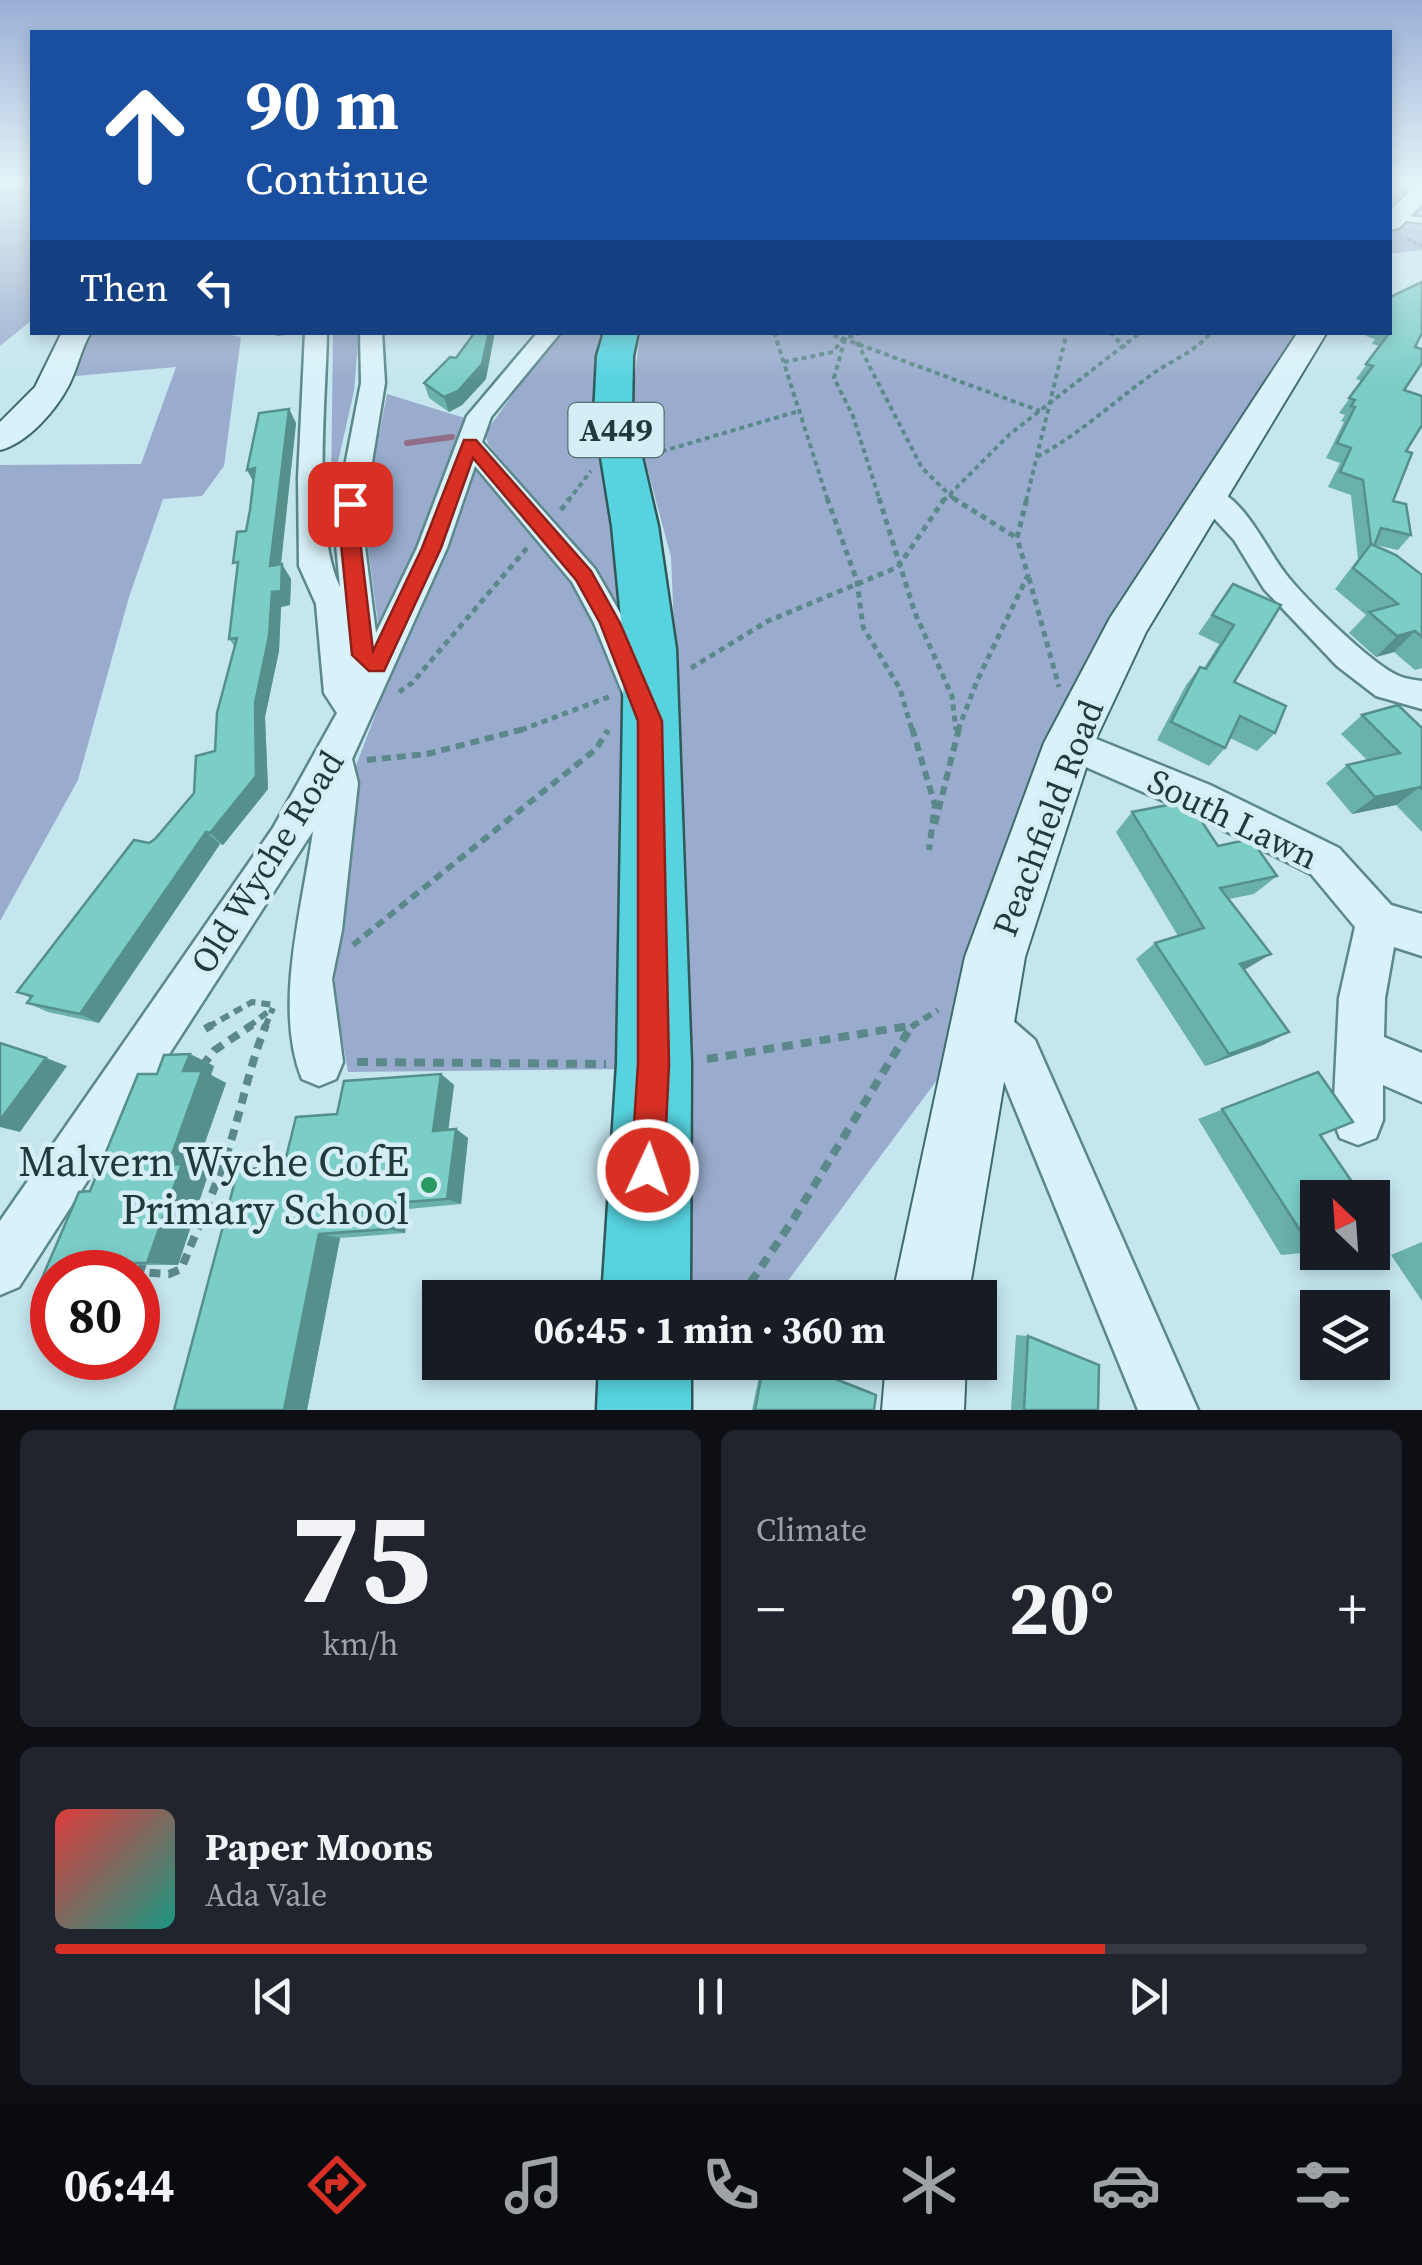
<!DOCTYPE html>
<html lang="en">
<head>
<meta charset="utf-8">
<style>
  body { margin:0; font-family:"Source Serif 4",serif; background:#20242c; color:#f1f3f6; height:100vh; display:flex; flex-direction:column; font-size:38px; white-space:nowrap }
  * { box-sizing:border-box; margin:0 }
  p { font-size:32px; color:#9ea1a6 }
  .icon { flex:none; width:55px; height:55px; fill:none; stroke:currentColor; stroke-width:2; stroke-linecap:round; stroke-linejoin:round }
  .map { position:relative; height:1410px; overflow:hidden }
  .panel { display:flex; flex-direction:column; gap:20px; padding:20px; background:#0d0f14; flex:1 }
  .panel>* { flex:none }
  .banner { position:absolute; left:30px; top:30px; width:1362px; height:305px; border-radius:0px; box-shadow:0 5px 15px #0003; background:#1a4fa0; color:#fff; overflow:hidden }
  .needle { width:65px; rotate:335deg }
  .fabs { position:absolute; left:1300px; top:1180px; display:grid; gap:20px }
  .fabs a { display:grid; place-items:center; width:90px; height:90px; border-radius:0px; background:#171b24; box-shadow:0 5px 15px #0003; font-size:50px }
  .speed { position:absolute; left:30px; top:1250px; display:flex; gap:20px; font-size:50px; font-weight:700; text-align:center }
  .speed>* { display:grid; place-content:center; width:130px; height:130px; border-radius:50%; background:#171b24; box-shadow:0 5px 15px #0003; line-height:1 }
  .speed .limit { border:15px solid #d22; background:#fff; color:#111 }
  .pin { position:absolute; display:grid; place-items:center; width:85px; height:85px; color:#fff; margin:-42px; border-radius:20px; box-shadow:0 5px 15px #0006 }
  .me { position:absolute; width:110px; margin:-55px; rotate:3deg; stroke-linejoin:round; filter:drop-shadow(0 0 8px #0008) }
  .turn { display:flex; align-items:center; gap:35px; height:210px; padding:0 50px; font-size:45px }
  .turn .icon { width:130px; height:130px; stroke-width:2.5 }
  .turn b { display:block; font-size:70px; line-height:85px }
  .then { display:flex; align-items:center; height:95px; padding:0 50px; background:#0003; gap:20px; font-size:38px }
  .big { font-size:75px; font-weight:700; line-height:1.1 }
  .panel .card { flex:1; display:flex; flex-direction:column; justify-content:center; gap:15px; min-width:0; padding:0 35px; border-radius:15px; background:#20242c }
  .panel .dial { align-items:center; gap:0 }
  .dial b { font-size:130px; line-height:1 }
  .song { display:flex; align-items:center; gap:30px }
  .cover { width:120px; height:120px; border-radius:15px; background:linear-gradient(135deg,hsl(0 70% 55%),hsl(170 70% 35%)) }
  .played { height:10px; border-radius:5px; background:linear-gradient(90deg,#d93025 80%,#363941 80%) }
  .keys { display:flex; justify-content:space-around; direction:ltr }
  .heat { display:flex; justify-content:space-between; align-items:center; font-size:55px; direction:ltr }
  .panel .tiles { flex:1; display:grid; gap:20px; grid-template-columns:1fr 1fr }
  .card:last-child { grid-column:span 2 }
  .trip { position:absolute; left:422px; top:1280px; width:575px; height:100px; border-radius:0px; background:#171b24; box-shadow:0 5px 15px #0003; font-weight:700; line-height:100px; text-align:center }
  .tabs { display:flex; height:160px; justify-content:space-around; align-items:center; background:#090b0e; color:#9ea1a6 }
  .tabs .icon { width:70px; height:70px }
  .tabs .on { color:#d93025 }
  .tabs b { font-size:45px; color:#f1f3f6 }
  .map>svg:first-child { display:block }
</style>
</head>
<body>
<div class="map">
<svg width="1422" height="1410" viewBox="0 0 1422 1410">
  <rect width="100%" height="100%" fill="#c5e6ef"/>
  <g fill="#99accd">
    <polygon points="0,185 32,185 32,320 0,346"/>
    <polygon points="1390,185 1422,185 1422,250 1390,254"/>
    <polygon points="215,332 241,337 224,466 202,496 163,499 129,597 78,780 0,921 0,465 141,464 176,367 65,377 83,333"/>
    <polygon points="333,333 359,333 354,391 331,493"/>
    <polygon points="557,333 602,333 596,419 637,659 597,577 488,444 485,433"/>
    <polygon points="640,333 1313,333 1126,629 980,1022 776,1297 677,1297 684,1169 687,922 671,557 631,408"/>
    <polygon points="387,394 468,419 449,481 379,631 367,540 367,497"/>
    <polygon points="473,468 531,526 575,579 637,714 627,1069 348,1072 334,989 352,776 390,676 423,607"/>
  </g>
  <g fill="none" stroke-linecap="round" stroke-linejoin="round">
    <polyline stroke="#916d87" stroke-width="6" points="407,443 452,437"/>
    <defs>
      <polygon id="lane" points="1393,215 1422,217 1422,223 1393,219"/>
      <g id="street">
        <path d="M305,332H327C326,399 312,531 340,587L334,523L361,383L360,332H382L385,383L362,523L376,633L417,548L467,416L538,332H561L491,417L482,442L595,569L626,623L659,701L654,711L642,715L630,711L594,623L572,582L475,466L447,548L352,759L358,783L342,930L332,979L343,1062L336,1079L319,1086L302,1079C273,1008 303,905 313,831L19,1287L0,1295V1221L273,828L337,713L324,693L316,604L299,566L298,478Z"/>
        <path d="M1209,487C1244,496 1264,546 1285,573C1304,598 1372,665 1399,676C1406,679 1415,680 1422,681V709L1376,696L1337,666L1264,589L1234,540L1199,502L1195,496L1199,490Z"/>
        <polygon points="1069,728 1210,785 1339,848 1391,905 1422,914 1422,956 1394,947 1385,998 1384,1037 1422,1053 1422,1102 1383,1085 1383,1120 1376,1138 1358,1145 1340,1138 1333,1120 1339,998 1355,927 1311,874 1182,809 1056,754 1051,743 1056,732"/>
        <polygon points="980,999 996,1006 1035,1040 1198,1410 1138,1410 1001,1074 964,1038 957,1022 964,1006"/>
      </g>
      <g id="secondary">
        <polygon points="1422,185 1422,205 1399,228 1390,230 1390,210 1414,187"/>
        <path d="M62,332H91C81,349 78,367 69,385C56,410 28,443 0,450V422L35,387Z"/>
        <polygon points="1298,332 1327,332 1146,632 1094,743 1025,957 968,1298 892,1298 965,957 1044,743 1110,618"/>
        <polygon points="886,1362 966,1362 964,1410 882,1410"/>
      </g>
      <g id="highway">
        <polygon points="604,332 638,332 633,356 632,414 658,526 676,649 691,1064 690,1298 602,1298 617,1064 624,649 612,526 594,414 597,356"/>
        <polygon points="599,1362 691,1362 691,1410 597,1410"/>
      </g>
    </defs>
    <use href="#lane" stroke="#5b888a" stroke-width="4"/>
    <use href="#street" stroke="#5b888a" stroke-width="5"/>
    <use href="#secondary" stroke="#3e6b6c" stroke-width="4"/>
    <use href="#highway" stroke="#2f5858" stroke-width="5"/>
    <g stroke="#5b888a" stroke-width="2.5" stroke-dasharray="4 2.5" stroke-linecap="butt">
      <polyline points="0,192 32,191"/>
      <polyline points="1407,239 1422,246"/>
    </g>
    <g stroke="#5b888a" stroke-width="4" stroke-dasharray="5 4" stroke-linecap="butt">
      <polyline points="774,332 828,501"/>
      <polyline points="825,332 1040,411"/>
      <polyline points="1110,332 1125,348"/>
      <polyline points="845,339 834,378 853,416 880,501"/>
      <polyline points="857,342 922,468 956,501"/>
      <polyline points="784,362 833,352 843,339 864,332"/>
      <polyline points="653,454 799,411"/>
      <path d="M1037,457C1078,435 1110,405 1147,378C1168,361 1194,354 1211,332"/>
      <polyline points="568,501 591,471"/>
      <polyline points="943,501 1010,434 1141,332"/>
      <polyline points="1026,501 1067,332"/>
    </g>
    <g stroke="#5b888a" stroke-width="5" stroke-dasharray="6 5" stroke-linecap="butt">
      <polyline points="827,498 857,581 863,627 900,689 912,730"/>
      <polyline points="879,498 915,613 952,696 956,730"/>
      <polyline points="953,498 1017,538"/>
      <polyline points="561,510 570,498"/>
      <polyline points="1029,578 1059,687"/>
      <polyline points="691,668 768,621 898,567 945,498"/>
      <polyline points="399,692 412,683 527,548"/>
      <polyline points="521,730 611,696"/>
      <polyline points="958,730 977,681 1028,575 1017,538 1027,498"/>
    </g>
    <g stroke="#5b888a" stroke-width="6" stroke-dasharray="9 6" stroke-linecap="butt">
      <polyline points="912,728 935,805 929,850"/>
      <polyline points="367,760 427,754 528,728"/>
      <polyline points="935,824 959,728"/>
      <polyline points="353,945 596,749 608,730"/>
      <polyline points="208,1027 252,1002 274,1005"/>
      <polyline points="248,1027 269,1011"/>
      <polyline points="265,1027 273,1008"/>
      <polyline points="911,1027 938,1010"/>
    </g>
    <g stroke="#5b888a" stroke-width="8" stroke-dasharray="11 8" stroke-linecap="butt">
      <polyline points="205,1029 212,1025"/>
      <polyline points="707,1059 915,1025"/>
      <polyline points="357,1062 606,1064"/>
      <polyline points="202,1066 215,1050 252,1025"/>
      <path d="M143,1263L140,1272L169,1274L181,1269C196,1233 212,1196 225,1159C241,1114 248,1069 266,1025"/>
      <polyline points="740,1298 793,1220 909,1030"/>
    </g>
    <use href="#lane" fill="#d9f2f9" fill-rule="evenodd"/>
    <use href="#street" fill="#d9f2f9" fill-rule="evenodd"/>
    <use href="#secondary" fill="#d9f2f9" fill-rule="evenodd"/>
    <use href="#highway" fill="#56d3df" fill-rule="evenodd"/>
  </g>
  <g fill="#6ab0ac">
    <polygon points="1368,332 1390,332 1415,347 1404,390 1406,451 1393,501 1411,535 1398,550 1375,545 1422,575 1422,668 1415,670 1394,652 1376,657 1349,633 1366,615 1335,589 1358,559 1351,495 1328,487 1340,463 1326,458 1344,422 1341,421 1345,415 1339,413 1362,381 1356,379 1380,346 1372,344 1375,339 1366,336"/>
    <polygon points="456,358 486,379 462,405 449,412 429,398 424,383"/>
    <polygon points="289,409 296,423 281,564 291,579 290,605 281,607 279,651 265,717 268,789 223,845 220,844 99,1023 48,1012 27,1003 31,998 17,992 149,843 155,839 194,793 215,751 235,647 229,639 237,569 246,531"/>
    <polygon points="1233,584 1234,682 1275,733 1257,751 1230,738 1225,748 1209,766 1157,740 1186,685 1200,667 1204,668 1219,644 1198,634"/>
    <polygon points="1362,715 1422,728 1422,832 1396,805 1352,814 1326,783 1347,765 1367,760 1341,734"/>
    <polygon points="1132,812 1218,846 1277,876 1254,894 1229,899 1246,969 1244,970 1289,1032 1263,1045 1205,1066 1136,959 1155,943 1178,936 1116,832"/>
    <polygon points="190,1054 214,1066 211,1075 226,1083 196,1168 209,1172 178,1265 136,1265 52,1272 90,1191"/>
    <polygon points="1318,1072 1320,1135 1314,1252 1281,1255 1198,1119"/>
    <polygon points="441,1074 454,1085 448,1130 456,1129 468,1138 461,1204 408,1209 405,1233 340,1238 307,1410 284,1166"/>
    <polygon points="1422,1242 1422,1301 1391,1255"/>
    <polygon points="1016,1335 1028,1336 1098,1410 1011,1410"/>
    <polygon points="762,1362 795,1362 870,1391 874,1410 752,1410"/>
  </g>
  <g fill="#56908c">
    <polygon points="275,332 300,332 300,333 277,336"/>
    <polygon points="489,332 495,332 486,379 462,405 449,412 444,397"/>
    <polygon points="289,409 296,423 279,581 270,566"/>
    <polygon points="255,468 255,485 247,470"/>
    <polygon points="282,564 291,579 290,605 281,607 279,651 265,717 268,789 223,845 210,833 272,592"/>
    <polygon points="1415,631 1394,652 1376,657 1397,636"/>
    <polygon points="1420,787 1396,805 1352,814 1375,797"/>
    <polygon points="206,832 220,844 99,1023 80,1014"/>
    <polygon points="1271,954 1246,969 1217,980 1240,964"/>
    <polygon points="1289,1032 1263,1045 1205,1066 1229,1054"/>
    <polygon points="190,1054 214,1066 211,1075 226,1083 196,1168 209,1172 178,1265 147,1263 168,1165 183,1071"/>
    <polygon points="46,1058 67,1066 20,1132 0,1127 0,1120"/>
    <polygon points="441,1074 454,1085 447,1140 433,1131"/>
    <polygon points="456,1129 468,1138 461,1204 447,1199"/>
    <polygon points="392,1203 408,1209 405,1233 388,1229"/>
    <polygon points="319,1234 340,1238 307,1410 284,1410"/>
    <polygon points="103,1263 136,1265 133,1272 100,1272"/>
  </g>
  <g fill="#7bcdc8" stroke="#56908c" stroke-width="2.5">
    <polygon points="1422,282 1422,333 1415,347 1422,349 1422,363 1404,390 1422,396 1422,425 1406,451 1412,453 1393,501 1406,504 1411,535 1381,528 1374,546 1371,544 1363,480 1340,472 1351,448 1337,443 1355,407 1351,406 1355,400 1349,398 1373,366 1366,364 1390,332 1390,297"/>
    <polygon points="475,332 489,332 482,364 458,391 444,397 424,383 450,357 456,358"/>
    <polygon points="289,409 270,566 282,564 281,591 272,592 269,636 255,703 256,776 210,833 206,832 80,1014 27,1003 32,996 17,992 134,840 149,843 155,839 194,793 196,756 215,751 217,713 237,638 229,639 238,562 233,563 237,532 246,531 250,510 255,468 247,470 259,413"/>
    <polygon points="1371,544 1396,555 1422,575 1422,637 1415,631 1397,636 1369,612 1398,604 1353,568"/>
    <polygon points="1233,584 1281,605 1234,682 1286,706 1275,733 1240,716 1225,748 1171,722 1200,667 1206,669 1234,625 1212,615"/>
    <polygon points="1398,705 1422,728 1422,789 1420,787 1375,797 1347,765 1400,753 1362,715"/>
    <polygon points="1188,801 1218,846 1251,839 1277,876 1220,888 1271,954 1240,964 1289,1032 1229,1054 1155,943 1204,928 1132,812"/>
    <polygon points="0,1043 46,1058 0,1120"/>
    <polygon points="190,1054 183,1071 202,1071 168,1165 182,1164 147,1263 103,1263 100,1272 52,1272 52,1292 36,1292 79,1192 90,1191 138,1074 157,1074 164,1055"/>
    <polygon points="1318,1072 1353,1122 1320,1135 1363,1198 1318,1198 1318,1251 1314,1252 1222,1109"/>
    <polygon points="441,1074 433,1131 456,1129 447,1199 392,1203 388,1229 319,1234 284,1410 174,1410 238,1170 284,1166 296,1117 337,1114 344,1081"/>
    <polygon points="1372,1212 1381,1224 1372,1227"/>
    <polygon points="1028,1336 1099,1365 1098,1410 1024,1410"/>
    <polygon points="764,1362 792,1362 876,1395 874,1410 755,1410"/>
  </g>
  <linearGradient id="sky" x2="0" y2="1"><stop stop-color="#99afd6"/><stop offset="0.48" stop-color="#e5f4f8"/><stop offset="1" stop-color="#e5f4f8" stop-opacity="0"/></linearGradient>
  <rect width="1422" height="382" fill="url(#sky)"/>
  <polygon fill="#d93025" stroke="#8d1f18" stroke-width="2.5" points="464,440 476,440 591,571 620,623 662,721 669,1064 664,1170 660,1182 648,1187 636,1182 631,1170 638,1064 638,721 600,623 576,580 473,458 441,548 384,671 369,671 352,655 339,523 341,504 350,499 359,504 358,523 373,651 422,548"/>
  <circle fill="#2a9a64" stroke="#d5eef6" stroke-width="4" cx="429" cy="1185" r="10"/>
  <g text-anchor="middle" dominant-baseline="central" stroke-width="9" stroke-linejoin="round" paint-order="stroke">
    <rect fill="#d5eef6" stroke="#567072" stroke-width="2.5" x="568.5" y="403" width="95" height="54" rx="8"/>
    <g font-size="32" font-weight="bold" fill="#1f3a3a">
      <text x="616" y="430">A449</text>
    </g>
    <g font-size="35" fill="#1f3a3a" stroke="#d5eef6">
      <text transform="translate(1048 818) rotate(-69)">Peachfield Road</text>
      <text transform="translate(1233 819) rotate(26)">South Lawn</text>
      <text transform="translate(267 862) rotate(-58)">Old Wyche Road</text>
    </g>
    <g font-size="42" fill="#1f3a3a" stroke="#d5eef6" text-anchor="end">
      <text x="409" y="1161">Malvern Wyche CofE<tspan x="409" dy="48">Primary School</tspan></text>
    </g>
  </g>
</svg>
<div class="fabs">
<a><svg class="needle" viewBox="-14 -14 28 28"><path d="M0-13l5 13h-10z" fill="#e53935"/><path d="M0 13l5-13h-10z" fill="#9ea1a6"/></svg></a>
<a><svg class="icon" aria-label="layers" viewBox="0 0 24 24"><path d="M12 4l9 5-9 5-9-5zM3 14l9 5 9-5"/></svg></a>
</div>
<div class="speed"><div class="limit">80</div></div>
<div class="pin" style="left:350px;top:504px;background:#d93025"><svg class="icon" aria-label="arrive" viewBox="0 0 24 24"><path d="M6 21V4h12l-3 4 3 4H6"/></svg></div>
<svg class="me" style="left:648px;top:1170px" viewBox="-20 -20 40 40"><circle r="17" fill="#d93025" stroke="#fff" stroke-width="3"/><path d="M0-11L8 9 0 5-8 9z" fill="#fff"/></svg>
<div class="trip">06:45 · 1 min · 360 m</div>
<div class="banner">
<div class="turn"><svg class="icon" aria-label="ahead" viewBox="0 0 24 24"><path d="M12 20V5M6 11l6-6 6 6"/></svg><div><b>90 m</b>Continue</div></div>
<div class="then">Then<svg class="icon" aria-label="left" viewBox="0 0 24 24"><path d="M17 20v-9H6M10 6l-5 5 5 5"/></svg></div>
</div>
</div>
<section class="panel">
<div class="tiles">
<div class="card dial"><b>75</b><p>km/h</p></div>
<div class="card"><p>Climate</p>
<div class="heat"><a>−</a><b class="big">20°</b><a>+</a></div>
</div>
<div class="card">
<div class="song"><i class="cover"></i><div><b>Paper Moons</b><p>Ada Vale</p></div></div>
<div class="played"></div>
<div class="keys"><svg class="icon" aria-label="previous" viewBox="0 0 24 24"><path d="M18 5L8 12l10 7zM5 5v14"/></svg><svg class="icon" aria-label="pause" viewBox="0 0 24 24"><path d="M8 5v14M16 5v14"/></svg><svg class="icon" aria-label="next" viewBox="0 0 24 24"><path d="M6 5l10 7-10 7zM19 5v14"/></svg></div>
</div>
</div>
</section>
<nav class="tabs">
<b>06:44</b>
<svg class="icon on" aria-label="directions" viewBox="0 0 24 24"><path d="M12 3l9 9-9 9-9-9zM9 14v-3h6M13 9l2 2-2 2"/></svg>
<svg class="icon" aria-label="music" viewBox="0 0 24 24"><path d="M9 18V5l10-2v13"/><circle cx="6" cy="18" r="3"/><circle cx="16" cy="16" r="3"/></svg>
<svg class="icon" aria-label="phone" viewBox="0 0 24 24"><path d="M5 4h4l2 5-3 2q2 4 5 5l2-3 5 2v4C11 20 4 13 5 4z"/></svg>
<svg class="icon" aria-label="climate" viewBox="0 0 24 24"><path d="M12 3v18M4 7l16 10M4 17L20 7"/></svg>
<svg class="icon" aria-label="car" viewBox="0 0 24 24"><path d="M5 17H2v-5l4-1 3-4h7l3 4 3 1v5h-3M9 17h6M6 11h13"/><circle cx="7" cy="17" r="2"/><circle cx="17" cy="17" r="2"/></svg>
<svg class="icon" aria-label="filters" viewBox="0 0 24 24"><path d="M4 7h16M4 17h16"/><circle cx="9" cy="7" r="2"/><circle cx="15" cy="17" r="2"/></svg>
</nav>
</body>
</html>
